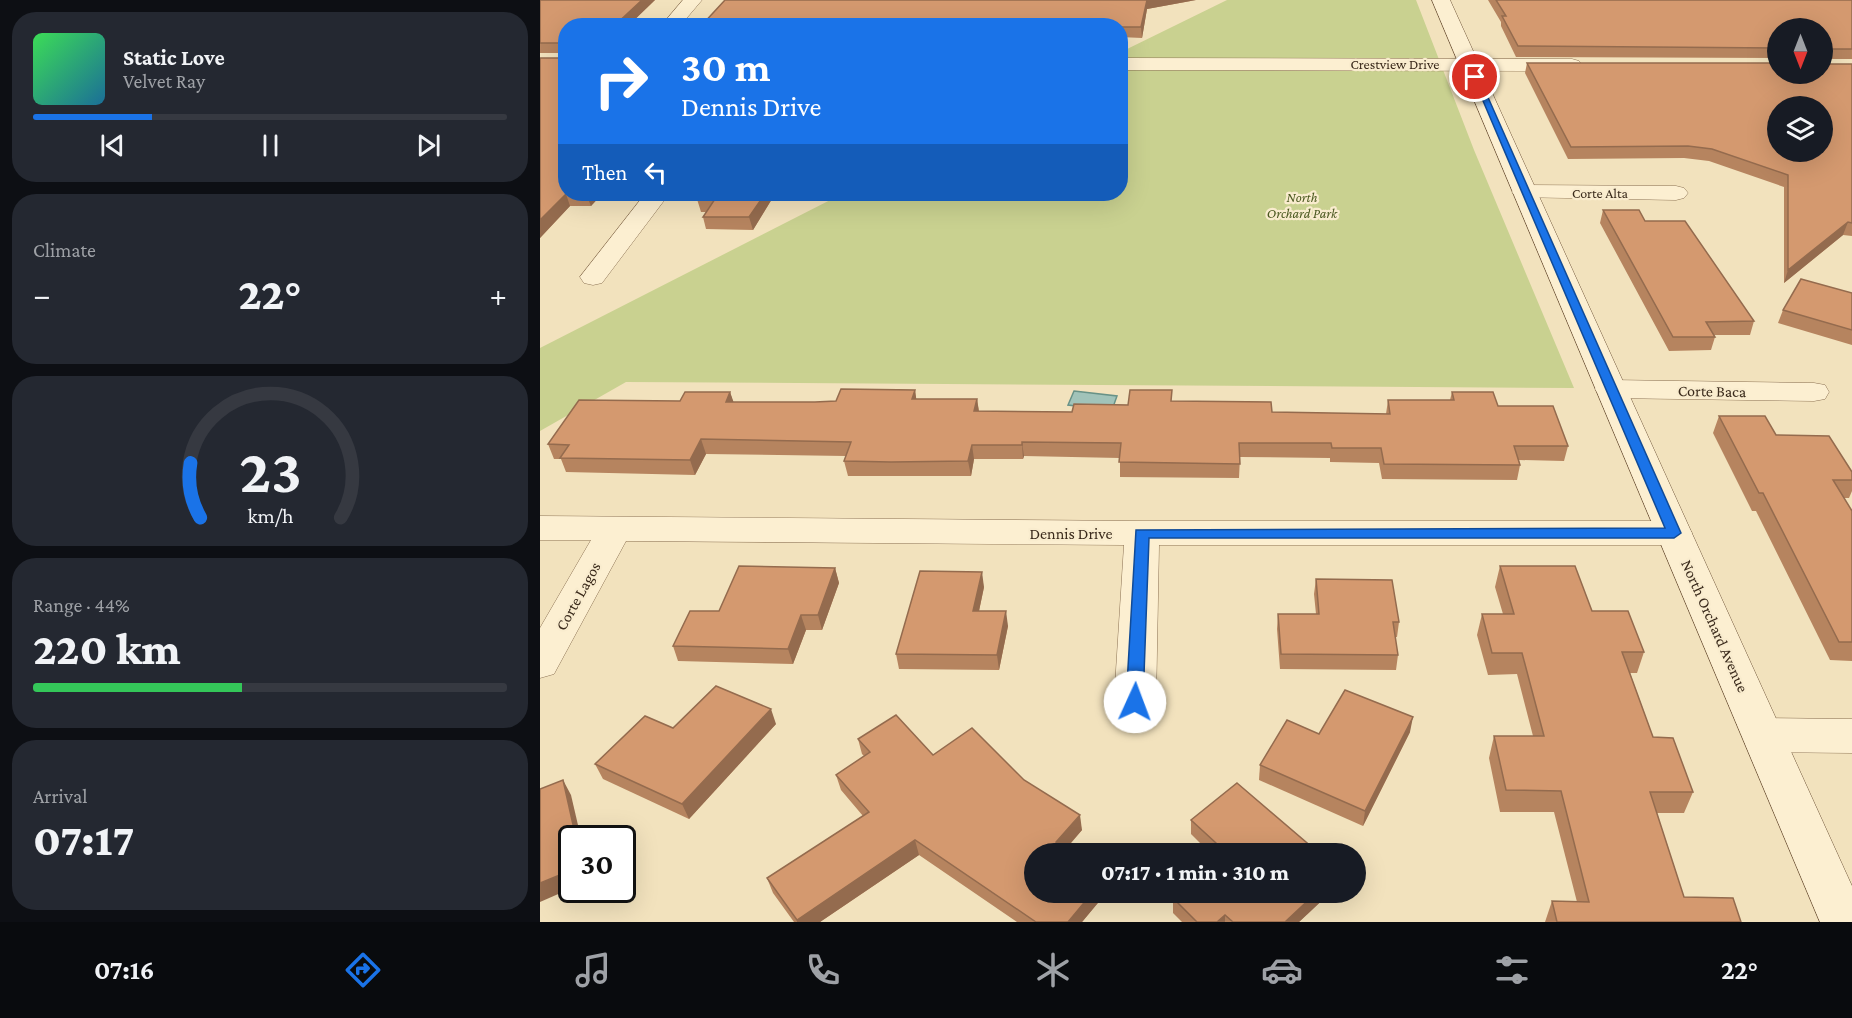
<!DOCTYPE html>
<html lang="en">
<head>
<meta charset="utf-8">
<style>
  body { margin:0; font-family:"Crimson Pro",serif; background:#242831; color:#f1f3f6; height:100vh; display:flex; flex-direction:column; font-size:22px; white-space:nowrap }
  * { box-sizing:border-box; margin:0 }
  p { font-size:20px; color:#9ea1a6 }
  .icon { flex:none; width:33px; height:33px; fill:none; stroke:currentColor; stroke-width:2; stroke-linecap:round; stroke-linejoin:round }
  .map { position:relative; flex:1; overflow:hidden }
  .details { display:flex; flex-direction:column; gap:12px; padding:12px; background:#0d0f14; width:540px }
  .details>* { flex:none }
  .banner { position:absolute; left:18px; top:18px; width:570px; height:183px; border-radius:24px; box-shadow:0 6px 24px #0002; background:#1a73e8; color:#fff; overflow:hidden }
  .needle { width:39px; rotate:180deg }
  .buttons { position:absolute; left:1227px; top:18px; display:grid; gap:12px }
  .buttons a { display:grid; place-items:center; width:66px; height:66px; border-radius:50%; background:#171b24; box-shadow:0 6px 24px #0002; font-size:30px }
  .speed { position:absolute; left:18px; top:825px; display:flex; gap:12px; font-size:30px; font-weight:700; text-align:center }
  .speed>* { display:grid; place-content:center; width:78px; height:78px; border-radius:50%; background:#171b24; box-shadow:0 6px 24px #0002; line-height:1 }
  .speed .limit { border:3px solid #111; border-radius:9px; background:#fff; color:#111 }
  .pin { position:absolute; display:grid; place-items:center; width:51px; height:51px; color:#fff; margin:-26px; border:3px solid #fff; border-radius:50%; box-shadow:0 2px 6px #0007 }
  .me { position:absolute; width:66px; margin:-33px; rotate:2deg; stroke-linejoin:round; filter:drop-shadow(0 0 4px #0008) }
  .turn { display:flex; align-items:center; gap:21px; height:126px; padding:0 24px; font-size:27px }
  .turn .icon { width:78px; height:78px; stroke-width:2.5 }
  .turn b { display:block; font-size:42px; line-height:51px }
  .then { display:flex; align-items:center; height:57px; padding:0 24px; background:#0003; gap:12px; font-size:22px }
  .big { font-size:45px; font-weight:800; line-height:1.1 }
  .details .widget { flex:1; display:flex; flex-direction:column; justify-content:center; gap:9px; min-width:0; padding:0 21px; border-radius:24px; background:#242831 }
  .details .dial { align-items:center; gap:0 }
  .dial svg { height:156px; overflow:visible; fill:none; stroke:#363941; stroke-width:7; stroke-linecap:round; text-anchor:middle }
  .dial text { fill:#f1f3f6; stroke:none }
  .song { display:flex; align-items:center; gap:18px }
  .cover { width:72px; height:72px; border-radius:9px; background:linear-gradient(135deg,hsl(130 70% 55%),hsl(200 70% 35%)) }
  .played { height:6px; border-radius:3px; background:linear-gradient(90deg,#1a73e8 25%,#363941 25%) }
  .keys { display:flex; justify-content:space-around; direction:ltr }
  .heat { display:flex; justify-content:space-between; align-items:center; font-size:33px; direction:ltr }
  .charge { height:9px; border-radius:4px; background:linear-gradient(90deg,#34c759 44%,#363941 0) }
  .trip { position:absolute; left:484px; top:843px; width:342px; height:60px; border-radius:30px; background:#171b24; box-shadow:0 6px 24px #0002; font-weight:800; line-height:60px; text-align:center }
  .menu { display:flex; height:96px; justify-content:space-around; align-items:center; background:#090b0e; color:#9ea1a6 }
  .menu .icon { width:42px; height:42px }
  .menu .active { color:#1a73e8 }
  .menu b { font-size:27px; color:#f1f3f6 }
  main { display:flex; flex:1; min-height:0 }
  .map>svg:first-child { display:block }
</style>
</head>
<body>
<main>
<section class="details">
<div class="widget">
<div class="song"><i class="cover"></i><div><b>Static Love</b><p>Velvet Ray</p></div></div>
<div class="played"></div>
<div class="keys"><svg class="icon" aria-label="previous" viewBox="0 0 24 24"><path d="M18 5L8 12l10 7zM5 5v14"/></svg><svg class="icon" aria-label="pause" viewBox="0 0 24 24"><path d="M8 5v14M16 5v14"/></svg><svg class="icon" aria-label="next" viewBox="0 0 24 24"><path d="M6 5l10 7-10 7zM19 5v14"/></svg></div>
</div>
<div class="widget"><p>Climate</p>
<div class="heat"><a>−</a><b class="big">22°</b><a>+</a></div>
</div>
<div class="widget dial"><svg viewBox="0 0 100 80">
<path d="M14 69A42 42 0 1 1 86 69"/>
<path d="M14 69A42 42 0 0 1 9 41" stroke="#1a73e8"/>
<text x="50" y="56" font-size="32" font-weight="700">23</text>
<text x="50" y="72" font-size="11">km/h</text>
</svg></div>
<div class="widget"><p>Range · 44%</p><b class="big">220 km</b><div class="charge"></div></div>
<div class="widget"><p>Arrival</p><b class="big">07:17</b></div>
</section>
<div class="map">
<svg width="1312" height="922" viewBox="0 0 1312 922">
  <rect width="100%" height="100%" fill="#f2e2bd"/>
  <polygon fill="#c9d190" points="687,0 876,0 934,150 1034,388 86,382 0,431 0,348 302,194 580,194 581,52"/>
  <polygon fill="#a1c3b9" stroke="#689287" stroke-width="1.5" points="534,391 577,396 572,410 528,405"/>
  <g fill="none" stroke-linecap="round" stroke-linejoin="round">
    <defs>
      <g id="street">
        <polygon points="143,0 162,0 140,26 121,26"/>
        <polygon points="580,58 1032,59 1039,61 1042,65 1039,69 1032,71 580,70"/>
        <polygon points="984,185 1136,186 1144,188 1148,193 1144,198 1136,200 976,197 972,192 976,187"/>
        <polygon points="105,194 129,194 62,283 53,285 44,283 40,277"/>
        <polygon points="1070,380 1274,383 1285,385 1289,392 1285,399 1274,401 1070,398 1059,395 1055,389 1059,383"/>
        <polygon points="0,516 602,521 1134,521 1147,525 1152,533 1147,541 1134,545 619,545 616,702 610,713 595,718 580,713 574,702 584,545 86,541 14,674 0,678 0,628 51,540 0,540"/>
        <polygon points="1223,718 1312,719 1312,753 1223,752 1208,747 1202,735 1208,723"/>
      </g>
      <polygon id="secondary" points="892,0 910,0 1312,886 1312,922 1280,922"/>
    </defs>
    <use href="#street" stroke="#8c7254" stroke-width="1"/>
    <use href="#secondary" stroke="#6e5338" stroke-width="1"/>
    <use href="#street" fill="#fcefd1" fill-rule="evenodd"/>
    <use href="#secondary" fill="#fcefd1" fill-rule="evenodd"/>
  </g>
  <g fill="#b6845f">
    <polygon points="0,0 115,0 88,26 26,26 62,194 51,206 30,206 0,238 0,58 24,58 24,53 0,53"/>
    <polygon points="656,0 607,9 602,38 580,37 580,26 161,26"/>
    <polygon points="948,0 1312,0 1312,59 1284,59 1284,64 1312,64 1312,236 1303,235 1244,283 1244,187 1169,161 1144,158 1028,159 985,73 987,63 1282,74 1238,28 1238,58 976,57 961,26 961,22"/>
    <polygon points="161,194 235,194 213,230 166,229 163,217 166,212 161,212 157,199"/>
    <polygon points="1063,210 1105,221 1214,321 1210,335 1174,335 1175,337 1171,350 1129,351 1060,223"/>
    <polygon points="1312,293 1312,345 1238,323 1243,310"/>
    <polygon points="375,390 376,399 437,399 439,411 532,412 588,405 632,401 732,412 846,414 848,400 910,400 912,392 958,406 1028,446 1024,461 979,460 980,465 977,480 842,479 839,463 790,462 790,458 700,457 699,478 580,477 580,458 484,456 483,459 434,459 431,476 308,476 304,461 306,456 166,454 155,475 26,472 21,459 14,459 8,444 140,401 190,392 193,402 275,402 296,401"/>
    <polygon points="1179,416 1236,435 1312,472 1312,491 1309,498 1304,498 1312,511 1312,661 1290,660 1216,511 1212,511 1173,433"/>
    <polygon points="960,566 1052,611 1104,652 1097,673 1090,673 1113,737 1153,792 1144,813 1117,813 1144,897 1201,922 1005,922 1012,901 1037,902 1014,812 960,812 949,758 954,736 993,736 977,674 948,675 937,635 942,614 963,614 955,587"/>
    <polygon points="295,568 299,583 282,630 266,630 253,664 138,661 133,646 179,611"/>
    <polygon points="776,579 859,622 857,637 855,637 858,655 856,670 740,669 737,629 738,614 776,614 774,594"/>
    <polygon points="444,587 439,611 468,626 459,670 359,669 356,654"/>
    <polygon points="236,724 149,819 63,779 55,764 133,728"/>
    <polygon points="870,732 823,826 719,780 720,765 779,734"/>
    <polygon points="318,739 393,755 484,780 542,830 526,849 495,892 567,892 542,922 477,922 379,855 280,922 254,922 233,893 227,878 323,816 301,790 296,775 324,756 322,754"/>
    <polygon points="651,820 780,854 671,854 651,834"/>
    <polygon points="791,892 759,922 642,922 633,913 633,898"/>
  </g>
  <g fill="#946b4e">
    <polygon points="102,0 115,0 88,26 74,26"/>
    <polygon points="607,0 656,0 607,9 602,38 601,27"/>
    <polygon points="26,194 30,206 0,238 0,220"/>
    <polygon points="46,194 62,194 51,206"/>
    <polygon points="225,194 235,194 213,230 209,217"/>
    <polygon points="1308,222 1303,235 1244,283 1248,270"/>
    <polygon points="375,390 377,404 372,399"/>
    <polygon points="190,392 195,406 186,402"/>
    <polygon points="437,399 439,413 434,411"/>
    <polygon points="161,439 166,454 155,475 150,460"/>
    <polygon points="482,442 484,456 483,459 482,445"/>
    <polygon points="432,445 434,459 431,476 428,461"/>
    <polygon points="295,568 299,583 282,630 278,615"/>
    <polygon points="442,572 444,587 436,625 433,611"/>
    <polygon points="466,611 468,626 459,670 457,655"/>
    <polygon points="261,615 266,630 253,664 248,649"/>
    <polygon points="231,709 236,724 149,819 142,804"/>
    <polygon points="873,717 870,732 823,826 825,811"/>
    <polygon points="23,780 31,795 41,838 36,838"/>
    <polygon points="540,815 542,830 521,854 516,842"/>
    <polygon points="375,840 379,855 280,922 257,922 257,920"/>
    <polygon points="32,870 32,888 0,902 0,883"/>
    <polygon points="553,892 567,892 542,922 528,922"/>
    <polygon points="777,892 791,892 759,922 745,922"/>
    <polygon points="685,915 685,922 677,922"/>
  </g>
  <g fill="#d4996f" stroke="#946b4e" stroke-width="1.5" fill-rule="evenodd">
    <polygon points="0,0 102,0 74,26 26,26 26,194 47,194 26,194 0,220 0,58 24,58 24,43 0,43"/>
    <polygon points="185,0 607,0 601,27 580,27 580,26 161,26"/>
    <path d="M956,0H1312V49H1284V64H1312V223L1308,222L1248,270V175L1172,149L1148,146L1031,147L987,63H1238V74H1282V28H1238V48L978,46L962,16H966ZM1238,106H1282V152H1238Z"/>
    <polygon points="161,194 225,194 209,217 163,217 175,199 157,199"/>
    <polygon points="1063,210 1099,210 1105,221 1145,221 1214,321 1166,322 1175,337 1133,337"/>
    <polygon points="1261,279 1312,293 1312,330 1243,310"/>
    <polygon points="301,389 375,390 372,399 437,399 434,411 532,412 534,404 588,405 590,390 632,390 631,401 731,402 732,412 850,414 848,400 914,400 912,392 953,392 958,406 1013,406 1028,446 974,446 980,465 844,464 841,448 792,448 791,443 699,443 700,464 579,462 581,443 482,442 482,445 432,445 428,461 351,462 304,461 311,442 161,439 150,460 20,458 29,445 8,444 39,400 140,401 145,392 190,392 186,402 275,402 296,401"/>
    <polygon points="1179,416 1225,416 1236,435 1289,436 1312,472 1312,480 1293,480 1312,511 1312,642 1299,642 1223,493 1219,493"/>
    <polygon points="199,566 295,568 278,615 261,615 248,649 133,646 150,611 179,611"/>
    <polygon points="960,566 1035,566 1052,611 1088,611 1104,652 1082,652 1113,737 1133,738 1153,792 1110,792 1144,897 1193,898 1201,922 1017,922 1012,901 1049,902 1021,791 966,790 954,736 1004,736 982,653 952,653 942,614 974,614"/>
    <polygon points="380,571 442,572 433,611 466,611 457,655 356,654"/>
    <polygon points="776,579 852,580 859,622 853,622 858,655 741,654 738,614 779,614"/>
    <polygon points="176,686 231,709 142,804 55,764 105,716 133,728"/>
    <polygon points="805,690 873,717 825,811 720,765 747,720 779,734"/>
    <polygon points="356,715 393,755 432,728 484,780 540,815 516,842 533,854 495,854 495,892 553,892 528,922 496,922 375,840 257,920 227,878 329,812 296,775 330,752 318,739"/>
    <polygon points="23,780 36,838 32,838 32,870 0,883 0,789"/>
    <polygon points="697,783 780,854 688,854 651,820"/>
    <polygon points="640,892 777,892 745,922 693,922 685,915 677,922 657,922 633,898"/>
  </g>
  <polygon fill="#1a73e8" stroke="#114b97" stroke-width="1.5" points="932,75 939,77 1141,533 1134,538 609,538 603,702 601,706 589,706 586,702 596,530 1125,528"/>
  <g text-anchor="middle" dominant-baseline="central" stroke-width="4.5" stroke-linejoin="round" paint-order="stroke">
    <g font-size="14" fill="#3a2a1b" stroke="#f9ecce">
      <text x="855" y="64">Crestview Drive</text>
      <text x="1060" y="193">Corte Alta</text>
    </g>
    <g font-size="14" font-style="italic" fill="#4a581f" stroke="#f9ecce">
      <text x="762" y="197">North<tspan x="762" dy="16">Orchard Park</tspan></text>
    </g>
    <g font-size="16" fill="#3a2a1b" stroke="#f9ecce">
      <text transform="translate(1172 391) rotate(1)">Corte Baca</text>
      <text x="531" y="533">Dennis Drive</text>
      <text transform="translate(38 596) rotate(-61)">Corte Lagos</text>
      <text transform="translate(1175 626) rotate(66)">North Orchard Avenue</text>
    </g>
  </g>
</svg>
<div class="buttons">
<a><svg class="needle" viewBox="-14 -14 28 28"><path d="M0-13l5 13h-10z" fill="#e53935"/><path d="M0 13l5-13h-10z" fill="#9ea1a6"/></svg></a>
<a><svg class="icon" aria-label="layers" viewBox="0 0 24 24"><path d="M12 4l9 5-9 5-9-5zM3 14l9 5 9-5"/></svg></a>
</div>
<div class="speed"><div class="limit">30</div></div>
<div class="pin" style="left:935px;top:77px;background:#d93025"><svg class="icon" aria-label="arrive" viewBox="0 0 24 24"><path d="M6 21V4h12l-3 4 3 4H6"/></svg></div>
<svg class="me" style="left:595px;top:702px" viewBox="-20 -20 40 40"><circle r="19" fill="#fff"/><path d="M0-13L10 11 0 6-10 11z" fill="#1a73e8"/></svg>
<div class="trip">07:17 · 1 min · 310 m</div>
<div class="banner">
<div class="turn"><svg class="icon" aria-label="right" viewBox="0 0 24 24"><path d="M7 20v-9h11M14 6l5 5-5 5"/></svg><div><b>30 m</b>Dennis Drive</div></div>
<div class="then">Then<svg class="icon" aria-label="left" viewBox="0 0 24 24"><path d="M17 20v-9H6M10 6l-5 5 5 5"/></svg></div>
</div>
</div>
</main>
<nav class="menu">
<b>07:16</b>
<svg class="icon active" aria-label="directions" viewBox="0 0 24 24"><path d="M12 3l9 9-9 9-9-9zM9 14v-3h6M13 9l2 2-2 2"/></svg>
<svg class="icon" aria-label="music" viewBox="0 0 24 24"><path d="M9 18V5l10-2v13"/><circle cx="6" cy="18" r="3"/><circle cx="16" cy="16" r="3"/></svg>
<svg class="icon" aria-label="phone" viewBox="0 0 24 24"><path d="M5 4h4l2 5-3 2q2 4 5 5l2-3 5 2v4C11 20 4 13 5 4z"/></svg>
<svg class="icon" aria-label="climate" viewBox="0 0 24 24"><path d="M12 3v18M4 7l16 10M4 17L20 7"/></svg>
<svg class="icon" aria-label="car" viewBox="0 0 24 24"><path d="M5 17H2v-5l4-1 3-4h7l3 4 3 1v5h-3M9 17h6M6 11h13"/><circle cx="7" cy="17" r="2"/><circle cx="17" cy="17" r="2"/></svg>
<svg class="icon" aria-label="filters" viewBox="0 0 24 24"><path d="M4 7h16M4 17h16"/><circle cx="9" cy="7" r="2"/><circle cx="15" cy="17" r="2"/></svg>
<b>22°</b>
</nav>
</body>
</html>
